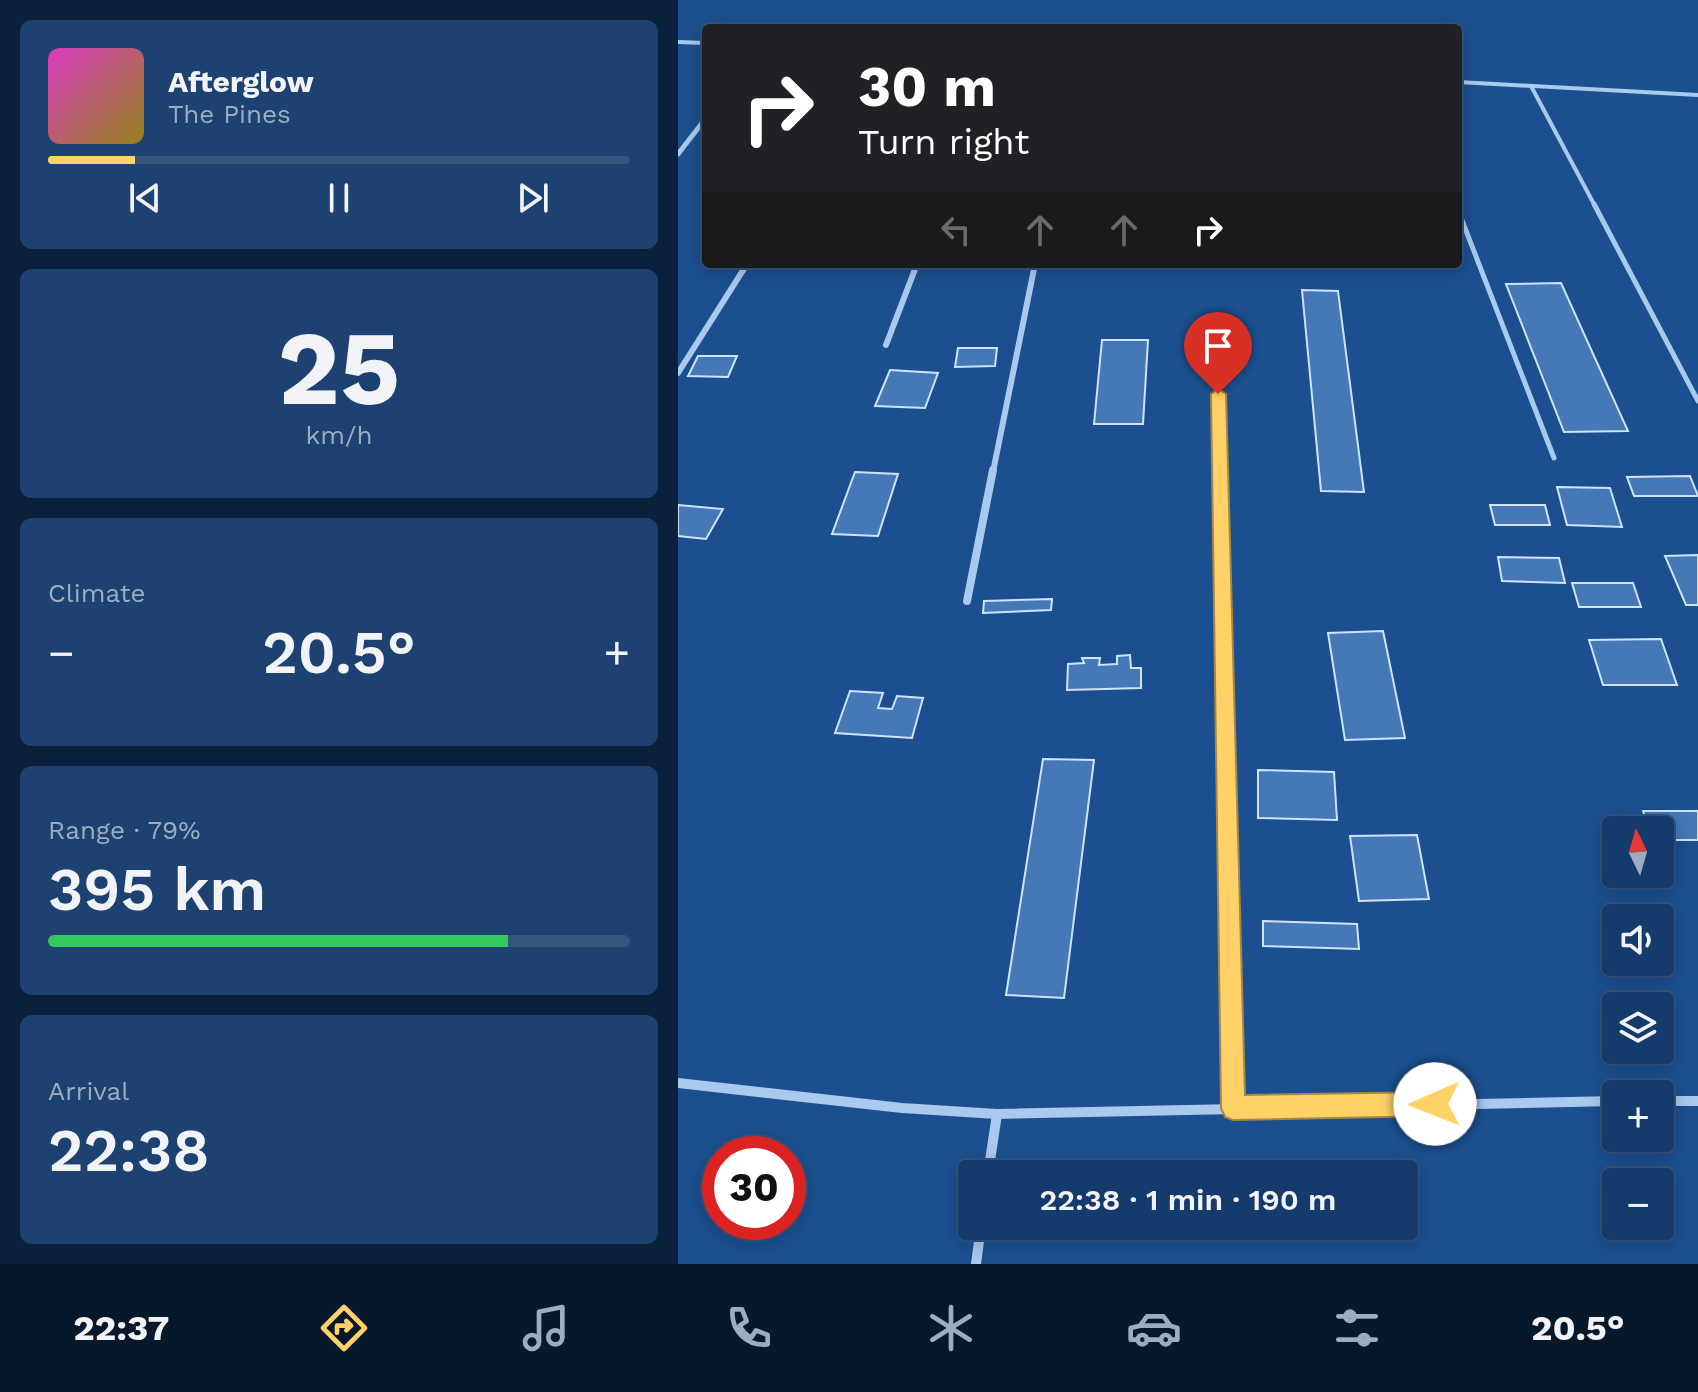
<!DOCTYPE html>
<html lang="en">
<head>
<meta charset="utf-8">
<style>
  body { margin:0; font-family:"Work Sans",sans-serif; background:#1d4271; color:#f1f3f6; height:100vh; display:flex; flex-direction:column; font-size:30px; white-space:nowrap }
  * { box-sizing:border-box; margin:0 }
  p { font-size:26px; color:#9dadc1 }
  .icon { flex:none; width:44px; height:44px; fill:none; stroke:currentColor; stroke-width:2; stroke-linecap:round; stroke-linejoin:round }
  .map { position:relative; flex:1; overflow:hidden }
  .drawer { display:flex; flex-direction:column; gap:20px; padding:20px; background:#0b203b; width:678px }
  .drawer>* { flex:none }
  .top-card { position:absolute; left:24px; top:24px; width:760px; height:244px; border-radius:8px; box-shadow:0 4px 20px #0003,0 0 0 2px #33557e; background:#202124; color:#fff; overflow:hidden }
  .needle { width:52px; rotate:355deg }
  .buttons { position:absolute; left:924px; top:816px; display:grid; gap:16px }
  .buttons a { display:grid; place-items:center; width:72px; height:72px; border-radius:8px; background:#143b6b; box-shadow:0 4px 20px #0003,0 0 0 2px #33557e; font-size:40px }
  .speed { position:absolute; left:24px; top:1136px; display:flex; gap:16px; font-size:40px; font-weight:700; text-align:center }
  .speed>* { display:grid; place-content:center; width:104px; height:104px; border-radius:50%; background:#143b6b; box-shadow:0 4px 20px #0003,0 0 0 2px #33557e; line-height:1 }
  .speed .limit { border:12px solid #d22; background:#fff; color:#111 }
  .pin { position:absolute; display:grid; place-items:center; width:68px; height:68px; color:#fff; margin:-82px -34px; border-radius:50% 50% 50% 0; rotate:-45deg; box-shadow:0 0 8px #0007 }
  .pin .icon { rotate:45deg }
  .me { position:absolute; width:88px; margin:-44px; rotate:269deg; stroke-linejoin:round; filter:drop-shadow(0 0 6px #0008) }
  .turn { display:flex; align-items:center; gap:28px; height:168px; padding:0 24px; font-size:36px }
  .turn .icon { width:104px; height:104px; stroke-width:2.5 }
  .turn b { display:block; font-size:56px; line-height:68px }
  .lanes { display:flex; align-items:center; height:76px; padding:0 24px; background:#0003; justify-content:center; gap:40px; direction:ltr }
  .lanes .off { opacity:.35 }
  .big { font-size:60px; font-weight:600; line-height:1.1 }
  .drawer .card { flex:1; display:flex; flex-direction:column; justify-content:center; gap:12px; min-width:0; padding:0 28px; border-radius:12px; background:#1d4271 }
  .drawer .dial { align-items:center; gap:0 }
  .dial b { font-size:104px; line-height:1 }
  .song { display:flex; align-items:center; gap:24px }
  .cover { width:96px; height:96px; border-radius:12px; background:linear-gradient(135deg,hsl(310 70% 55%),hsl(50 70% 35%)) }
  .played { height:8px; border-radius:4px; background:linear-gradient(90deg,#ffd166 15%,#33557e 15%) }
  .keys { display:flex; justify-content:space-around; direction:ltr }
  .heat { display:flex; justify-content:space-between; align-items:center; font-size:44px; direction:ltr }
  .charge { height:12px; border-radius:6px; background:linear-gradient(90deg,#34c759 79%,#33557e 0) }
  .trip { position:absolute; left:280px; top:1160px; width:460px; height:80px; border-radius:8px; background:#143b6b; box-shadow:0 4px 20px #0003,0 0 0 2px #33557e; font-weight:600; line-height:80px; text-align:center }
  .tab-bar { display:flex; height:128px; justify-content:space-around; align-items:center; background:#08182b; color:#9dadc1 }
  .tab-bar .icon { width:56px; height:56px }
  .tab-bar .active { color:#ffd166 }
  .tab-bar b { font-size:36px; color:#f1f3f6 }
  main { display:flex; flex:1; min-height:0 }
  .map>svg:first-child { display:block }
</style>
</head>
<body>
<main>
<section class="drawer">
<div class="card">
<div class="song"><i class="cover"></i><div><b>Afterglow</b><p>The Pines</p></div></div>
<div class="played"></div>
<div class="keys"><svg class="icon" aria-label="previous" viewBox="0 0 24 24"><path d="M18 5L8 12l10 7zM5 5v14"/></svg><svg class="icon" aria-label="pause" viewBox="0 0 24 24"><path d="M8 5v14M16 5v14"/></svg><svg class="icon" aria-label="next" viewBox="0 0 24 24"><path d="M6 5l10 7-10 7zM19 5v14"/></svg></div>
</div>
<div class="card dial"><b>25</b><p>km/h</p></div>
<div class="card"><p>Climate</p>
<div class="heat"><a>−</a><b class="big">20.5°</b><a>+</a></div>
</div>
<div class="card"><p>Range · 79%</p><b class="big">395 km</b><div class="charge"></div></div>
<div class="card"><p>Arrival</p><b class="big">22:38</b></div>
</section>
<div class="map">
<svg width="1020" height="1264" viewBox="0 0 1020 1264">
  <rect width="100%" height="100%" fill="#1b4f8f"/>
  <g fill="#4478b7" stroke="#cfe3fa" stroke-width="2">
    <polygon points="883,283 950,431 886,432 828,284"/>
    <polygon points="624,290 660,291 686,492 643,491"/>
    <polygon points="424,340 470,340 465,424 416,424"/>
    <polygon points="280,348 319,348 317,366 277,367"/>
    <polygon points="20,356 59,356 50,377 10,376"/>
    <polygon points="212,370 260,373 247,408 197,406"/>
    <polygon points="177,472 220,474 200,536 154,534"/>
    <polygon points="1012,476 1020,496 956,496 949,477"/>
    <polygon points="879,487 932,488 944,527 889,525"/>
    <polygon points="0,505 45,509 28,539 0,536"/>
    <polygon points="812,505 867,505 872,525 817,525"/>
    <polygon points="1020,555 1020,605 1008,605 987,556"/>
    <polygon points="820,557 881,558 887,583 824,581"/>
    <polygon points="894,583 955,583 963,607 901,607"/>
    <polygon points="374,599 373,610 305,613 306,601"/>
    <polygon points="705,631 727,738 667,740 650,633"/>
    <polygon points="983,639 999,685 925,685 911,640"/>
    <polygon points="452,655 453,668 463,668 463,688 389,690 390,664 406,663 404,658 422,658 421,665 439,664 439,656"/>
    <polygon points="172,691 205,693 200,708 214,709 219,696 245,698 234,738 157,733"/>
    <polygon points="365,759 416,760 386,998 328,995"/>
    <polygon points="580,770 656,772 659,820 580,818"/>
    <polygon points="965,811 1020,811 1020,840 982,840 982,830 971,830"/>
    <polygon points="739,835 751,899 681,901 672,836"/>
    <polygon points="585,921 679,924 681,949 585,946"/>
  </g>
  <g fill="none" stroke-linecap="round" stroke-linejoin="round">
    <polyline stroke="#a9c9ee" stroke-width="4" points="853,86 917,206"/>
    <g stroke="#a9c9ee" stroke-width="5">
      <polyline points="916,204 1020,401"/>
      <polyline points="780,210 876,458"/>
    </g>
    <polyline stroke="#a9c9ee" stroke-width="5" points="0,154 28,118"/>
    <g stroke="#a9c9ee" stroke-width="6">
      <polyline points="208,345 239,264"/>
      <polyline points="0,373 69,264"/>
      <polyline points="540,394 542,472"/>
      <polyline points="315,472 357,264"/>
    </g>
    <g stroke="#a9c9ee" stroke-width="8">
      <polyline points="542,470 549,817"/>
      <polyline points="289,601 315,470"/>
    </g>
    <g stroke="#a9c9ee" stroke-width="10">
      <polyline points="549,815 555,1108"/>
      <polyline points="0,1083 224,1108 319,1114 938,1101"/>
      <polyline points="982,1101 1020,1101"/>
      <polyline points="310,1174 319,1114"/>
      <polyline points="298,1264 303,1226"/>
    </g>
    <g fill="#a9c9ee" fill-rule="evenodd">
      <polygon points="0,40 28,41 28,45 0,44"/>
      <polygon points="780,80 1020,93 1020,97 780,84"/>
    </g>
  </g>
  <polygon fill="#ffd166" stroke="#a68842" stroke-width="2" points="540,389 548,394 567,1095 757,1092 766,1095 769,1104 766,1113 757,1116 555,1120 547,1117 543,1108 533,394"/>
</svg>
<div class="buttons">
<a><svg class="needle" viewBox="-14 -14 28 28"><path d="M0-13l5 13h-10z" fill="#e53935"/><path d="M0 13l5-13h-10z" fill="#9dadc1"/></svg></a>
<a><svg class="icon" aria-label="sound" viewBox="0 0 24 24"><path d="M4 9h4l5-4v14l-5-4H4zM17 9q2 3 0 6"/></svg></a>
<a><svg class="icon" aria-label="layers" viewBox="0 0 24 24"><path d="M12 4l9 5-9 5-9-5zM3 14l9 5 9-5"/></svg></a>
<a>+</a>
<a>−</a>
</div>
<div class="speed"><div class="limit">30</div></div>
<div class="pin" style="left:540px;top:394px;background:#d93025"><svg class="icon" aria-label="arrive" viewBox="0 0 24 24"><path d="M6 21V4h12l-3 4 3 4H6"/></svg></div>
<svg class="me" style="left:757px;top:1104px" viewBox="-20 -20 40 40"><circle r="19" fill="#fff"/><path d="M0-13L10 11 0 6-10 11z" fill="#ffd166"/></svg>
<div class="trip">22:38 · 1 min · 190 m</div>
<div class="top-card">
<div class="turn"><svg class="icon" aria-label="right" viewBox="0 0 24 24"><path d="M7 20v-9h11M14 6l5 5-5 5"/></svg><div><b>30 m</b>Turn right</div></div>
<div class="lanes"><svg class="icon off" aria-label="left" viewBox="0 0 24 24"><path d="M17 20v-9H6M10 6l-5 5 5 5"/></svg><svg class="icon off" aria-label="ahead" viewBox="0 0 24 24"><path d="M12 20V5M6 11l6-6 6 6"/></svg><svg class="icon off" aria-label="ahead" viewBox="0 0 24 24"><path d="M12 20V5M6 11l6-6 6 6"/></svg><svg class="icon" aria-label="right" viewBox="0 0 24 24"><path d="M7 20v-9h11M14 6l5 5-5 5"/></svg></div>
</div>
</div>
</main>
<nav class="tab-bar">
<b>22:37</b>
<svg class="icon active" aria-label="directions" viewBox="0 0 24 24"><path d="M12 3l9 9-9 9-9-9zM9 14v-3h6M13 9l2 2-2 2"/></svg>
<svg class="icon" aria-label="music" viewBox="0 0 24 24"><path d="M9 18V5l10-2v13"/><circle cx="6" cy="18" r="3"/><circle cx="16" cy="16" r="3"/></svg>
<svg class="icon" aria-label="phone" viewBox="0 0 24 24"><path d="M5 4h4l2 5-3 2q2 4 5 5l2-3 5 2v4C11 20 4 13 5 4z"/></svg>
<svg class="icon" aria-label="climate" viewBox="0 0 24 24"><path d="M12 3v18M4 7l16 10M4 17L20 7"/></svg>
<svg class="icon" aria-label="car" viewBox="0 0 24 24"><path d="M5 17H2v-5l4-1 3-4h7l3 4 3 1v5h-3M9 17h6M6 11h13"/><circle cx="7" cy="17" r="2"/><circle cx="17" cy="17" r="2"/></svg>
<svg class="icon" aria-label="filters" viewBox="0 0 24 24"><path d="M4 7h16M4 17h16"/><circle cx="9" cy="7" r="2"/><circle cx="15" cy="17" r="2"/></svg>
<b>20.5°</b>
</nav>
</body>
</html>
